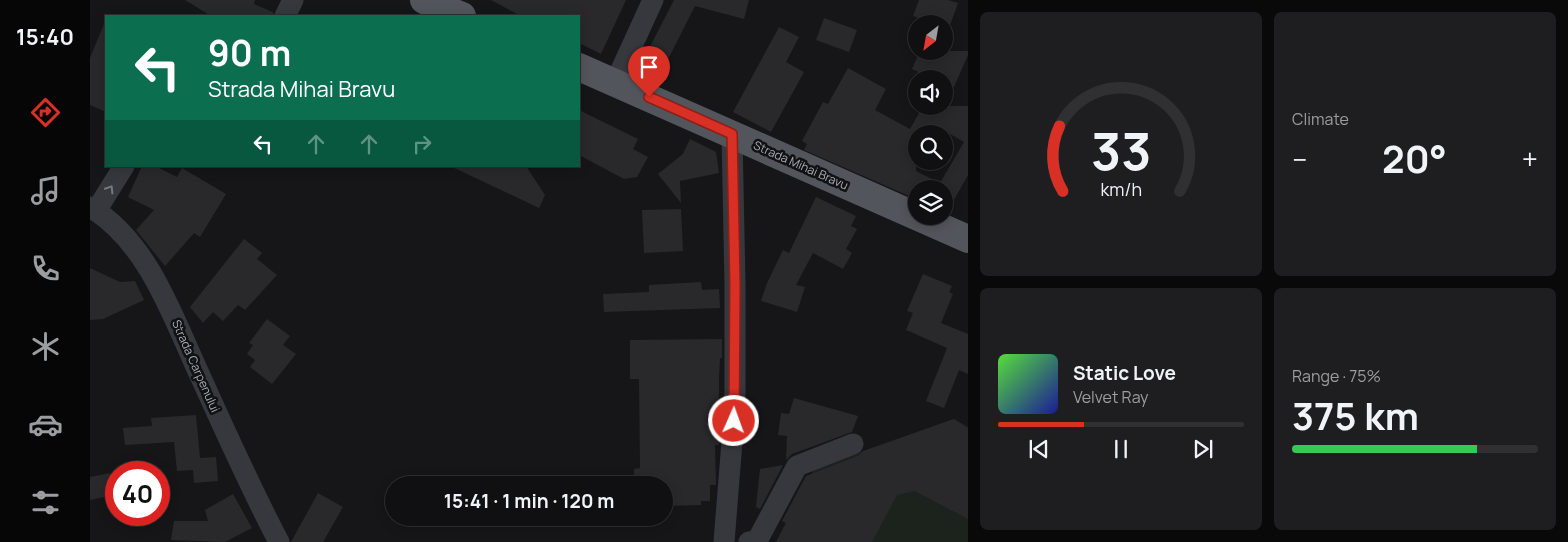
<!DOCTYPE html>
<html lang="en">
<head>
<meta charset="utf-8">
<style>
  body { margin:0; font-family:Manrope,sans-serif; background:#1e1e20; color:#f1f3f6; height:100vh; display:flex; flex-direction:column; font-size:19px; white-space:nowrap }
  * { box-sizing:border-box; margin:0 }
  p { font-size:16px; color:#9c9d9f }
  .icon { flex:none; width:28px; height:28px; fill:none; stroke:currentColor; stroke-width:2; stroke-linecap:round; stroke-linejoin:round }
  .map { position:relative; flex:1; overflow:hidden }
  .sheet { display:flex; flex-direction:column; gap:12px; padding:12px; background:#09090a; width:600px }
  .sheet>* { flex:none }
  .banner { position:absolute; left:15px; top:15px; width:475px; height:152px; border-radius:0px; box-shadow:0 2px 12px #0003,0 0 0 1px #303032; background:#0b6e4f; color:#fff; overflow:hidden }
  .needle { width:32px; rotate:211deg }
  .fabs { position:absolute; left:818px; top:15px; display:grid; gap:10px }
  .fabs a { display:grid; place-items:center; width:45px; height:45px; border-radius:50%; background:#101012; box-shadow:0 2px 12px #0003,0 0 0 1px #303032; font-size:25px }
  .speed { position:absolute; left:15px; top:461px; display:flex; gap:10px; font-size:25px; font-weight:700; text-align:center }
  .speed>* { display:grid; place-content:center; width:65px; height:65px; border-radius:50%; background:#101012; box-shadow:0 2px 12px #0003,0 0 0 1px #303032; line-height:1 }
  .speed .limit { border:8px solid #d22; background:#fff; color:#111 }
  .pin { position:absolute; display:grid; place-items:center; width:42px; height:42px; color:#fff; margin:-51px -21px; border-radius:50% 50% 50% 0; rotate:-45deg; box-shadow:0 0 5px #0007 }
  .pin .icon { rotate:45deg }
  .me { position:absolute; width:55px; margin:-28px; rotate:2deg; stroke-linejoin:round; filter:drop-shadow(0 0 4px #0008) }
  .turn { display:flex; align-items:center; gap:18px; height:105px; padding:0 20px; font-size:22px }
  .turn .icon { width:65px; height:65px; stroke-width:2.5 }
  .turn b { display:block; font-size:35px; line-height:42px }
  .lanes { display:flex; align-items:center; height:48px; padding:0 20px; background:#0003; justify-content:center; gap:25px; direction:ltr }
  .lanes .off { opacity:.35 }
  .big { font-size:38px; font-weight:700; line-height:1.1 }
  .sheet .widget { flex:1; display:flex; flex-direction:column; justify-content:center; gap:8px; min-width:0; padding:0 18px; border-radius:8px; background:#1e1e20 }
  .sheet .dial { align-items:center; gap:0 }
  .dial svg { height:130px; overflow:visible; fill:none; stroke:#303032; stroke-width:7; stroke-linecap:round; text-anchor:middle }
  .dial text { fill:#f1f3f6; stroke:none }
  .song { display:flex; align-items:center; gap:15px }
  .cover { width:60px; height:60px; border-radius:8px; background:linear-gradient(135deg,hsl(110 70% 55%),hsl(240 70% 35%)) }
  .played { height:5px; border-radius:2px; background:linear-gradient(90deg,#d93025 35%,#303032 35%) }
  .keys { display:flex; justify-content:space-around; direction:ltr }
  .heat { display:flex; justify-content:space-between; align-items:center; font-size:28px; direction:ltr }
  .charge { height:8px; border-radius:4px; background:linear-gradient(90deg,#34c759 75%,#303032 0) }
  .sheet .tiles { flex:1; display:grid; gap:12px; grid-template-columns:repeat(2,1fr) }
  .trip { position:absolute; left:295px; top:476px; width:288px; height:50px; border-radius:25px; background:#101012; box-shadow:0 2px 12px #0003,0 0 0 1px #303032; font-weight:700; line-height:50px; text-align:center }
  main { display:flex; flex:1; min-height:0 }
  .dock { display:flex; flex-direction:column; width:90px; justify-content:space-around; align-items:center; background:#060607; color:#9c9d9f }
  .dock .icon { width:35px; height:35px }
  .dock .current { color:#d93025 }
  .dock b { font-size:22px; color:#f1f3f6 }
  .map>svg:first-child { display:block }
</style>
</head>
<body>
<main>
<nav class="dock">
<b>15:40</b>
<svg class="icon current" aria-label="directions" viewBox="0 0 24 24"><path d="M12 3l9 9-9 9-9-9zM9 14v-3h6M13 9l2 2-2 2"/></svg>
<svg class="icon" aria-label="music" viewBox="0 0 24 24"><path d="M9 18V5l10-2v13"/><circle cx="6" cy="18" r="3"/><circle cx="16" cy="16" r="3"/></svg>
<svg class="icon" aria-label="phone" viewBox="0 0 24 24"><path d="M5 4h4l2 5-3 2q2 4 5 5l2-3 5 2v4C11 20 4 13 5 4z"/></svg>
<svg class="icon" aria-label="climate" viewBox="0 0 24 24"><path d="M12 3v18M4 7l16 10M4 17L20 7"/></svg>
<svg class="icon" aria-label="car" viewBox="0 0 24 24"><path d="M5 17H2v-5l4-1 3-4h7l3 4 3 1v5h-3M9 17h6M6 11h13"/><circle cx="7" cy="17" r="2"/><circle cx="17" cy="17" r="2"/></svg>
<svg class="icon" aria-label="filters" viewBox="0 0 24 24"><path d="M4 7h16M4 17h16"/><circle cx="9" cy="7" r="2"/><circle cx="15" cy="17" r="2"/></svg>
</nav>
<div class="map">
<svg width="878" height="542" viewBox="0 0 878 542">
  <rect width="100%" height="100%" fill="#161618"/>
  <polygon fill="#1c231d" points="864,419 878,427 878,542 686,542 724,469"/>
  <g fill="#29292c" fill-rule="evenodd">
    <polygon points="95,0 165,0 164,4 183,12 183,16 121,16"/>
    <polygon points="401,0 536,0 511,54 489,43 489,16 431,16"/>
    <polygon points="584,0 659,0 654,19 605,6 567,81 547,72"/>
    <polygon points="829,0 858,0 868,3 859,28 854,26 854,24 846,24 823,16"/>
    <polygon points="734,18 767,30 759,52 726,40"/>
    <polygon points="16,19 16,112 0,105 0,58"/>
    <polygon points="689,27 709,37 696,62 714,72 681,132 643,112"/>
    <polygon points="830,51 878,51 878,55 864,87 854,83 854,79 844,79 822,69"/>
    <path d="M758,68L796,89L785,110L820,129L833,106H878V175L857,212L854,211V189H826V199L714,150L717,144L712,141L733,102L738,104ZM846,126L874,142L850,183L826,171V134H842Z"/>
    <polygon points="489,110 548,139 543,149 558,157 547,177 534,179 489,155"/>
    <polygon points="600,139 626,152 629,173 590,181 591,203 568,174 593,154"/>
    <polygon points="52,166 65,166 87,177 92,168 136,194 110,237 104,233 75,266 46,230 64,210 38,197"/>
    <polygon points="360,166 436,166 455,195 449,208"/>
    <polygon points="726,197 766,216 761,226 767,229 756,249 762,253 753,269 723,253 706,285 715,287 707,312 671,301 677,283 693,250 699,253"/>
    <polygon points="591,209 593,251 554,253 552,210"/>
    <polygon points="154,239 172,253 167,259 187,275 155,310 148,305 133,321 123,312 113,323 100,307"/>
    <polygon points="0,268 30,282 45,281 54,300 13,319 0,320"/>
    <polygon points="833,274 862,286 859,292 863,294 851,323 878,334 878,374 869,370 854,408 836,401 857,348 816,330 823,313 817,311"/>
    <polygon points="611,282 612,290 629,289 630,308 514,312 513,294 559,292 559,285"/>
    <polygon points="177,319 200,336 193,345 206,354 182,384 160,367 165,360 157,354 163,345 159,343"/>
    <polygon points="632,339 632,358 630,358 629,379 629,445 625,445 626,485 620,485 620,501 611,501 611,505 574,506 574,485 544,485 544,469 550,468 549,379 540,379 540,340"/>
    <polygon points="704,398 768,416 762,432 702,454 696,460 697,436 688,435 691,413 699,414"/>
    <polygon points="106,415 110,458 126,457 128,481 104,483 103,470 87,471 84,442 35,445 33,428 62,426 61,418"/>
    <polygon points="864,419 878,428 878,519 825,491 807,495 782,542 686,542 696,523 692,521 716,476 768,456 773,451"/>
    <polygon points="693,465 670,509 666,507 670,469"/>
    <polygon points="20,473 24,495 0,500 0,477"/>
    <polygon points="228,493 253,507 233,542 201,542"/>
    <polygon points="143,494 162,528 135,542 81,540 84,521 118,521 115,510"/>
  </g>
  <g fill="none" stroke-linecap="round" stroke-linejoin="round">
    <g stroke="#37383d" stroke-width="21">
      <polyline points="195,16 203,0"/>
      <polyline points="525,83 563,0"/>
      <path d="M0,207C60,243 84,321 112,380C137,435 161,489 189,542"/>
      <polyline points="6,211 34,166"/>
      <polyline points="634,542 645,404 645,285 642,134"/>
      <polyline points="659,542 667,541 707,466 763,444"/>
    </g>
    <g stroke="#53555c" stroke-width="28">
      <polyline points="334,0 372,16"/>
      <polyline points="489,67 878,239"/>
    </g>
  </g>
  <defs><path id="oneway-chevron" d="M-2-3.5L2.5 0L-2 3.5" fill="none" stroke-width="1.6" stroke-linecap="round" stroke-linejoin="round" transform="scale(1.25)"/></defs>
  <use stroke="#757881" href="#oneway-chevron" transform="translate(20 189) rotate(-58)"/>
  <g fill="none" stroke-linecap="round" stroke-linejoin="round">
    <defs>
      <polyline id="route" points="559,97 642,134 645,285 644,421"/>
    </defs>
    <use href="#route" stroke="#8d1f18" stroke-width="12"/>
    <use href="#route" stroke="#d93025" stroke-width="9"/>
  </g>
  <g text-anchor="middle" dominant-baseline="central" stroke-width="5" stroke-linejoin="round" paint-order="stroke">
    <g font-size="12" fill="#a8adb8" stroke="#111113">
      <text transform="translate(711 165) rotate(24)">Strada Mihai Bravu</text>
      <text transform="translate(106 366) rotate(66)">Strada Carpenului</text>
    </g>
  </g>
</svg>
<div class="fabs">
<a><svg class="needle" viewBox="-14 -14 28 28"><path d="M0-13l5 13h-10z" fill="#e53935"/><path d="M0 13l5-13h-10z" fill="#9c9d9f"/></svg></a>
<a><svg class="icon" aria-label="sound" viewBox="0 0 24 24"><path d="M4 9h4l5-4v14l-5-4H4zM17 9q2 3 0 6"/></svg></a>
<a><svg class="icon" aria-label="search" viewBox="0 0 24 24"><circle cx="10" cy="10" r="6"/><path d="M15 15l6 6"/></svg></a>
<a><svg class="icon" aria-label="layers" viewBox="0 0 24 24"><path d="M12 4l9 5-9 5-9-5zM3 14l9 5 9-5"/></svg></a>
</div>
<div class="speed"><div class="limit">40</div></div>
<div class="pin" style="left:559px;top:97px;background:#d93025"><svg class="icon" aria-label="arrive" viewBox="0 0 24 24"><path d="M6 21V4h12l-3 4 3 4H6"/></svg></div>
<svg class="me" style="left:644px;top:421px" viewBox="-20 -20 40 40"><circle r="17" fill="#d93025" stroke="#fff" stroke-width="3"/><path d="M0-11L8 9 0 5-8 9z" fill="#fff"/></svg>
<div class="trip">15:41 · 1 min · 120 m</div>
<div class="banner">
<div class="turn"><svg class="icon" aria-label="left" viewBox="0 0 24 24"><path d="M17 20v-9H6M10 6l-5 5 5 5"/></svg><div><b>90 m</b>Strada Mihai Bravu</div></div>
<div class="lanes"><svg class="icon" aria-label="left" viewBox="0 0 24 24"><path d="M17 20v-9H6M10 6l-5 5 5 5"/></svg><svg class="icon off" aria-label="ahead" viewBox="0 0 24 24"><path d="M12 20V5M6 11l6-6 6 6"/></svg><svg class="icon off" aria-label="ahead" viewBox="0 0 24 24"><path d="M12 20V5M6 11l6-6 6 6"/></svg><svg class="icon off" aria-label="right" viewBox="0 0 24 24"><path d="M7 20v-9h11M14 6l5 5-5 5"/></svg></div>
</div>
</div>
<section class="sheet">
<div class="tiles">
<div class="widget dial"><svg viewBox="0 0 100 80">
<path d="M14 69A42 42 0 1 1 86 69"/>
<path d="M14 69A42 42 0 0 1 12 29" stroke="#d93025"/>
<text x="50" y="56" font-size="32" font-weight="700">33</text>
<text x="50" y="72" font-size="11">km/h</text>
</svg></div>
<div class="widget"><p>Climate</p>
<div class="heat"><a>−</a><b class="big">20°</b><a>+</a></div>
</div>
<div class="widget">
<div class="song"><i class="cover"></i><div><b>Static Love</b><p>Velvet Ray</p></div></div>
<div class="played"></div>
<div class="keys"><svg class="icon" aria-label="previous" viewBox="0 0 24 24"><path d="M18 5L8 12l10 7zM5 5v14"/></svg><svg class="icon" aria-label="pause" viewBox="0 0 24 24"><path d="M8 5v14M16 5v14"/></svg><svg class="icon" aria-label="next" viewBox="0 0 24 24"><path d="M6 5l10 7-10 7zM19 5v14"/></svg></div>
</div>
<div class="widget"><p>Range · 75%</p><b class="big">375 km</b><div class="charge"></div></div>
</div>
</section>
</main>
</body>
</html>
